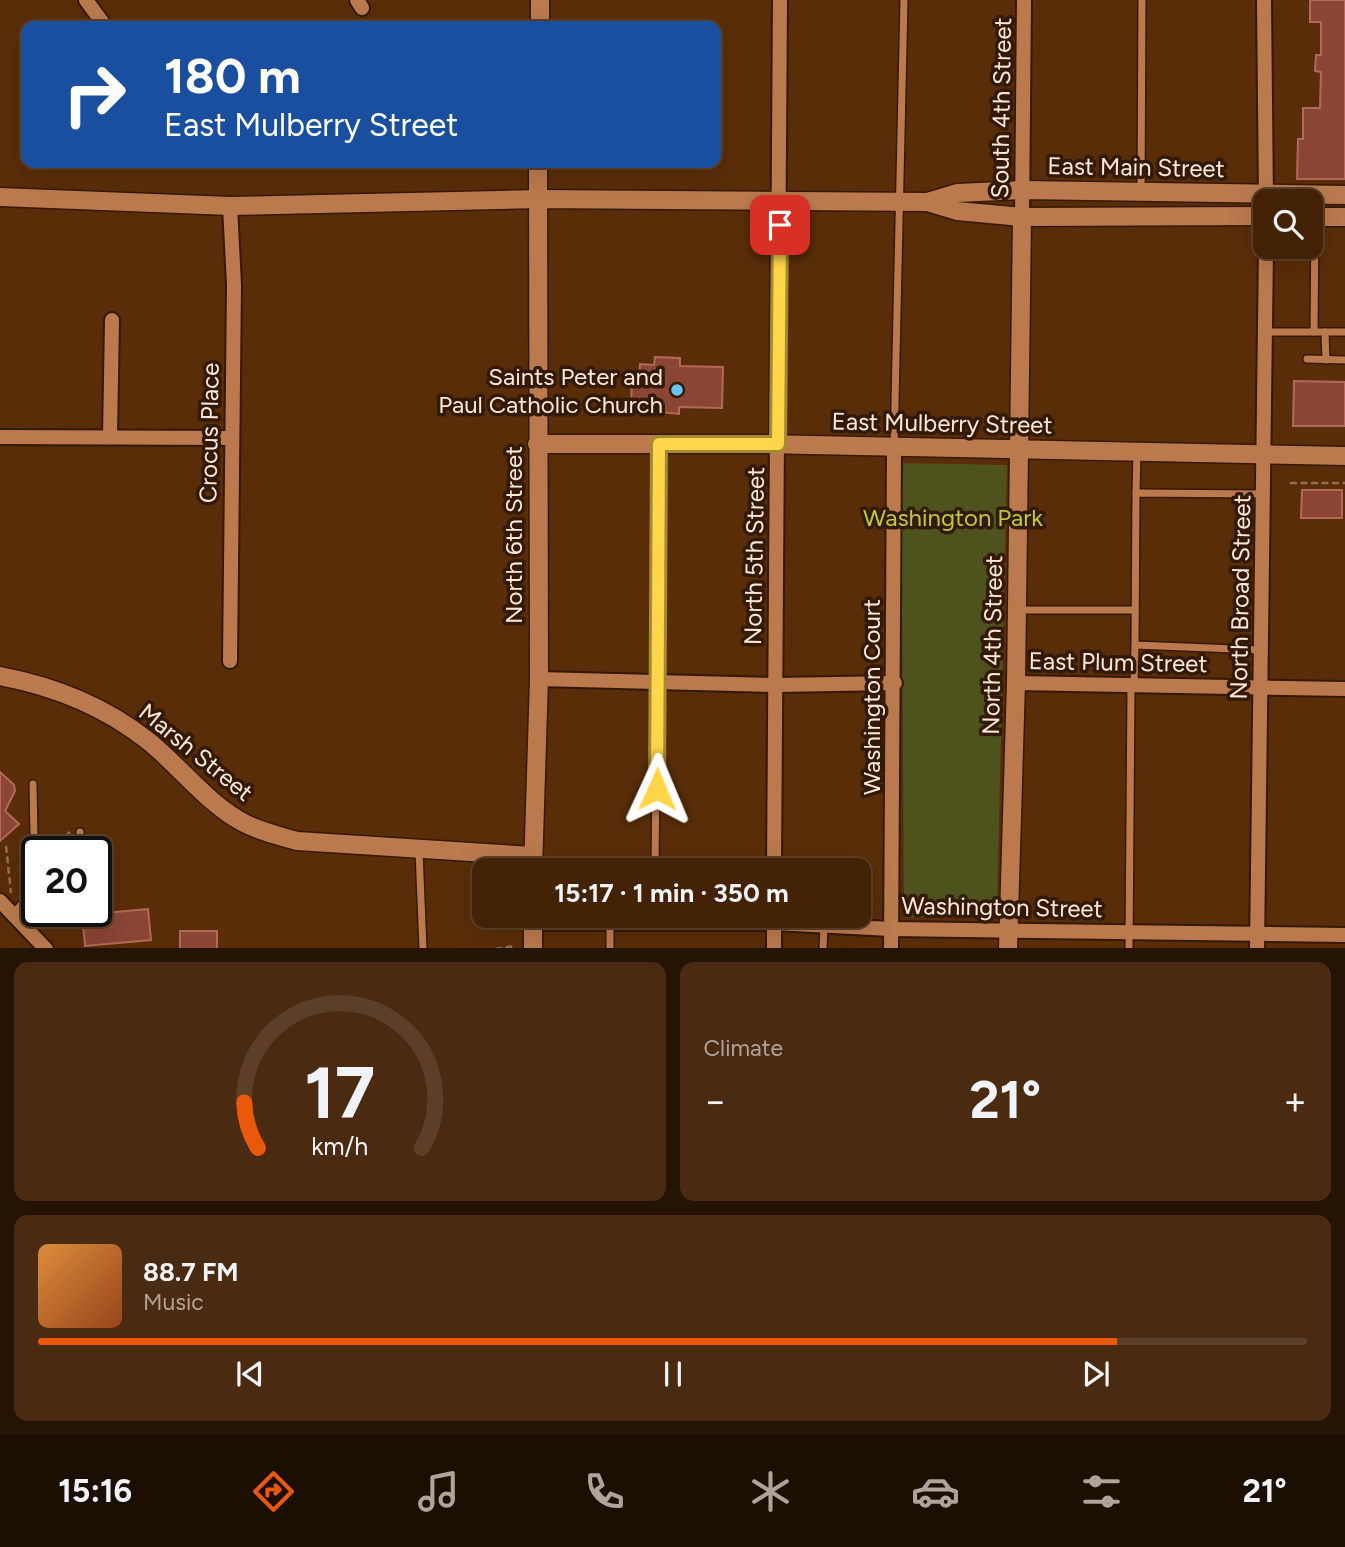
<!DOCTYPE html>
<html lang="en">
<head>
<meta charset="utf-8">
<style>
  body { margin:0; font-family:Figtree,sans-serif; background:#4a2a10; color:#f1f3f6; height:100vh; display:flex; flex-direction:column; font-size:26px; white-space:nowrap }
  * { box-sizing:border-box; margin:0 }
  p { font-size:23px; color:#afa49b }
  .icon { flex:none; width:38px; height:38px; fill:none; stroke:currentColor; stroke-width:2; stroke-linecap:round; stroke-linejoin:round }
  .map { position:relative; height:948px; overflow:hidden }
  .side { display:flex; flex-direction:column; gap:14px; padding:14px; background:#251303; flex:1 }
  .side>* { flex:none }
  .banner { position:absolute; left:21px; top:21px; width:700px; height:147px; border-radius:14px; box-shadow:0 7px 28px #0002,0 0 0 2px #5b3f28; background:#1a4fa0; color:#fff; overflow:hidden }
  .fabs { position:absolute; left:1253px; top:189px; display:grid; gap:14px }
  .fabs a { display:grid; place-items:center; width:70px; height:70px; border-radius:14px; background:#432206; box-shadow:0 7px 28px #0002,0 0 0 2px #5b3f28; font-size:35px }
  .speed { position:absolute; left:21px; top:836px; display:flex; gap:14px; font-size:35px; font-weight:700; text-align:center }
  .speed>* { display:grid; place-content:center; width:91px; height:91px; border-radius:50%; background:#432206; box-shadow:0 7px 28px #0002,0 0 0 2px #5b3f28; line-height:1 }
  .speed .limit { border:4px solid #111; border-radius:10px; background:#fff; color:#111 }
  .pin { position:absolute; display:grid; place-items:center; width:60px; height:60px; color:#fff; margin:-30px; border-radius:14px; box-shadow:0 4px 10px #0006 }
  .me { position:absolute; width:77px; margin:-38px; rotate:1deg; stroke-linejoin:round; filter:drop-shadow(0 0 5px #0008) }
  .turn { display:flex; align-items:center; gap:24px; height:147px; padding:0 28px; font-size:32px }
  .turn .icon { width:91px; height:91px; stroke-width:2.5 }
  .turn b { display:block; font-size:49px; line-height:60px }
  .big { font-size:52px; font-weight:700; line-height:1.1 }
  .side .widget { flex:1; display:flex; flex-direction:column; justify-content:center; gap:10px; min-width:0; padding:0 24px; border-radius:14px; background:#4a2a10 }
  .side .dial { align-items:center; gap:0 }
  .dial svg { height:182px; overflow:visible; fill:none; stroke:#5b3f28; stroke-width:7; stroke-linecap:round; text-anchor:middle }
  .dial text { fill:#f1f3f6; stroke:none }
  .song { display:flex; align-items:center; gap:21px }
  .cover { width:84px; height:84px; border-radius:10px; background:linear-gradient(135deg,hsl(30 70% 55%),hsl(20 70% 35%)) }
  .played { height:7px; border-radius:4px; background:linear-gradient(90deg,#ea580c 85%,#5b3f28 85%) }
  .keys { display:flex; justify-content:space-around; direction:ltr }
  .heat { display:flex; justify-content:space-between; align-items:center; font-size:38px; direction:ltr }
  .side .tiles { flex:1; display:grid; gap:14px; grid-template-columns:1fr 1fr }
  .widget:last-child { grid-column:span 2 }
  .trip { position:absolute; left:472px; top:858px; width:399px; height:70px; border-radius:14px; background:#432206; box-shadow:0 7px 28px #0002,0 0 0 2px #5b3f28; font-weight:700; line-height:70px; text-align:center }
  .tab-bar { display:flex; height:112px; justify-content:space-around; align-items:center; background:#1b0e02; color:#afa49b }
  .tab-bar .icon { width:49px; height:49px }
  .tab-bar .on { color:#ea580c }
  .tab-bar b { font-size:32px; color:#f1f3f6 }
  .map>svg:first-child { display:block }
</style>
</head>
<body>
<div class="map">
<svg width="1345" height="949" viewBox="0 0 1345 949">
  <rect width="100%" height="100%" fill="#592d08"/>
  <polygon fill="#4e531d" points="901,463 1007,465 997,914 904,918"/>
  <g fill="#8b4534" stroke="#b36957" stroke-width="2">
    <polygon points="1310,0 1345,0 1345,179 1297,179 1298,139 1303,139 1303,108 1320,108 1321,72 1315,71 1316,55 1321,55 1321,22 1310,22"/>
    <polygon points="655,357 680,358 680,366 723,367 722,408 679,407 679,414 631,409 632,374 639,374 640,364 654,365"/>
    <polygon points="1294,381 1345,382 1345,426 1293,426"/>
    <polygon points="1302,490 1342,490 1342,518 1301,518"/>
    <polygon points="0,772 14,785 15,791 5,811 19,824 0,841"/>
    <polygon points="148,909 151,940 85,946 82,915"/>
    <rect x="180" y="931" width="37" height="18"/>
  </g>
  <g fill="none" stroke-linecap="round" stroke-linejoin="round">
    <defs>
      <g id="service">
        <polyline points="1141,192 1142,0"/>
        <polyline points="1315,218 1314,332 1345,332"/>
        <polyline points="1265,332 1314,332"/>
        <polyline points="1325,332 1326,360"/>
        <polyline points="1307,359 1345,360"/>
        <polyline points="894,447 904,0"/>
        <polyline points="1136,493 1137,453"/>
        <polyline points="1018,610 1135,610"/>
        <polyline points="1260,650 1135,645 1136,493 1263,494"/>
        <polyline points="1134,685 1135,645"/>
        <polyline points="80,832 80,852"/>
        <polyline points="419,851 423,949"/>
        <polyline points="655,870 659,445"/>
        <polyline points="13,914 35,889 33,784"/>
        <polyline points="610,949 610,923"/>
        <polyline points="823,949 824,926"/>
        <polyline points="1129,949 1131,686"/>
      </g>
      <g id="minor">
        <polyline points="86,0 105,26"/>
        <polyline points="357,0 362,8"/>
        <polyline points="1264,0 1266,201"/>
        <polyline points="1022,217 1024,0"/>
        <polyline points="0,437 231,438"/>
        <polyline points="110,437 112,320"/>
        <polyline points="230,661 234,285 230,206"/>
        <polyline points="539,679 775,685 895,683"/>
        <polyline points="1016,683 1345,689"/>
        <polyline points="774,870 780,0"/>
        <polyline points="0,901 46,949"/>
        <polyline points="534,923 774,923 891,929 1345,935"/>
        <polyline points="774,949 774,915"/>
        <polyline points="891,949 894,447"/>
        <polyline points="1257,949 1266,247"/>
      </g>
      <g id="tertiary">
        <polyline points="540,26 540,0"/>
        <polyline points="0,197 230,206 538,199 927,202 957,211 1022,217 1265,216"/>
        <polyline points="927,202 957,193 1022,190 1345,195"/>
        <polyline points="1311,217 1345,217"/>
        <polyline points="537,444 758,444 1345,456"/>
        <path d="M0,676C53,686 104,706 147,740C180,766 208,805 246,824C262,832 280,836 297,841L533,856"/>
        <polyline points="533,870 539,679 538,163"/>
        <polyline points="533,949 533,915"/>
        <polyline points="1008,949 1016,683 1022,217"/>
      </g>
    </defs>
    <use href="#service" stroke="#361801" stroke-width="10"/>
    <use href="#minor" stroke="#361801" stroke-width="18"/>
    <use href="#tertiary" stroke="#361801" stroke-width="21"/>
    <g stroke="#937053" stroke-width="2.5" stroke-dasharray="7 3.5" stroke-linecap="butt">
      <polyline points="1290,483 1345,483"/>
      <polyline points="44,836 64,837 70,832"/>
      <polyline points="6,846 11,893"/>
      <polyline points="495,949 515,946"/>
    </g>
    <use href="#service" stroke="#ba7a4e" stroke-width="7"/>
    <use href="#minor" stroke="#ba7a4e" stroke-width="14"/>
    <use href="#tertiary" stroke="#ba7a4e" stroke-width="18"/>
  </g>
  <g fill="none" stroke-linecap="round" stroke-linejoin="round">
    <defs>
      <polyline id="route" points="657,789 659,444 778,444 780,225"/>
    </defs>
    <use href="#route" stroke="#a68a30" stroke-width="18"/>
    <use href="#route" stroke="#ffd54a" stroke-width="12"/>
  </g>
  <circle fill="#6cc3f2" stroke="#331a07" stroke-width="2.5" cx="677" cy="390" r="7"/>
  <g text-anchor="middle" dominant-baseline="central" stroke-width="7" stroke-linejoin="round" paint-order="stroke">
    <g font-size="24" fill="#fde8da" stroke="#331a07">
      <text transform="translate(1001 108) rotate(-89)">South 4th Street</text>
      <text transform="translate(1136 167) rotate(1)">East Main Street</text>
      <text transform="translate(942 423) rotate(1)">East Mulberry Street</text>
      <text transform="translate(209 433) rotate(-89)">Crocus Place</text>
      <text transform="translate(513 535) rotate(-90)">North 6th Street</text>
      <text transform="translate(754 556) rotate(-89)">North 5th Street</text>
      <text transform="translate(1240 597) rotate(-89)">North Broad Street</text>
      <text transform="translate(992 645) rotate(-89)">North 4th Street</text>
      <text transform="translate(1118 662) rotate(1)">East Plum Street</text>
      <text transform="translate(871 697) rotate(-90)">Washington Court</text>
      <text transform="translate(196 752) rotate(39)">Marsh Street</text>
      <text transform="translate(1002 907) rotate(1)">Washington Street</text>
    </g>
    <g font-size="24" fill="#fde8da" stroke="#331a07" text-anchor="end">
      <text x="663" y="376">Saints Peter and<tspan x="663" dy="28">Paul Catholic Church</tspan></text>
    </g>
    <g font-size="24" fill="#bcca37" stroke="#331a07">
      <text x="953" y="517">Washington Park</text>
    </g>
  </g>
</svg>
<div class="fabs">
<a><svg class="icon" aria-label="search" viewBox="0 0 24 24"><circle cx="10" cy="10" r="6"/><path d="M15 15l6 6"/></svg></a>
</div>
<div class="speed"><div class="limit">20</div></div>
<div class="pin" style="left:780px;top:225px;background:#d93025"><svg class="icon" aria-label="arrive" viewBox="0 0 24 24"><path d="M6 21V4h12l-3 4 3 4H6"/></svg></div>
<svg class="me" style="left:657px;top:789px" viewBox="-20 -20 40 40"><path d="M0-17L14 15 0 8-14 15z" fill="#ffd54a" stroke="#fff" stroke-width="4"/></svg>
<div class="trip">15:17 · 1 min · 350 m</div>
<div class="banner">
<div class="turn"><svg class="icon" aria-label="right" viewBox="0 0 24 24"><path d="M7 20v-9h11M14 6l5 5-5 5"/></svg><div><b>180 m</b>East Mulberry Street</div></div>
</div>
</div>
<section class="side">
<div class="tiles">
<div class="widget dial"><svg viewBox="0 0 100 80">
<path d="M14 69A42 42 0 1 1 86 69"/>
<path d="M14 69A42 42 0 0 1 8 49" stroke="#ea580c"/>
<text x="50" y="56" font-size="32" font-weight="700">17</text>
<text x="50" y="72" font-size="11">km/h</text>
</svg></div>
<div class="widget"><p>Climate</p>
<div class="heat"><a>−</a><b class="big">21°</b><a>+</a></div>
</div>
<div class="widget">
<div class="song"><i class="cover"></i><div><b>88.7 FM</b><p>Music</p></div></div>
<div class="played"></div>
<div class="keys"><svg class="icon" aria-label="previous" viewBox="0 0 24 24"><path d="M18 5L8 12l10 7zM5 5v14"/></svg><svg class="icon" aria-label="pause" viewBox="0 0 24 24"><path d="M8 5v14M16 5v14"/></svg><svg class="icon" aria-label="next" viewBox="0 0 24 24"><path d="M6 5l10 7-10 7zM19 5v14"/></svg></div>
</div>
</div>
</section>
<nav class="tab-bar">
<b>15:16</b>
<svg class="icon on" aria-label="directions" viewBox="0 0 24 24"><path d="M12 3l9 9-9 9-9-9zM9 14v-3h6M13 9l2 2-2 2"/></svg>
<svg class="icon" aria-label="music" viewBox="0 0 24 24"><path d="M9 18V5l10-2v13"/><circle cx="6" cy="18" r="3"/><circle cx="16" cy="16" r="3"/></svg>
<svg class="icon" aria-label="phone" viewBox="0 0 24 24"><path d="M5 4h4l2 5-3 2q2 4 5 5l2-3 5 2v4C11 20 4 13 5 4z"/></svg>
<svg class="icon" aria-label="climate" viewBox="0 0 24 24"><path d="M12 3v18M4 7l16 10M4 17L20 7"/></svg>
<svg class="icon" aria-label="car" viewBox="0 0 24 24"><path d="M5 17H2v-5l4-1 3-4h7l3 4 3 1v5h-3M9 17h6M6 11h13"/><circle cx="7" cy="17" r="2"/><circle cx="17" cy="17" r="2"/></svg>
<svg class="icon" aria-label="filters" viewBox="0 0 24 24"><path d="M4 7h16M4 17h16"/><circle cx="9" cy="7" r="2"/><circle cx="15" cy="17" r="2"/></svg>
<b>21°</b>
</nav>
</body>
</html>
